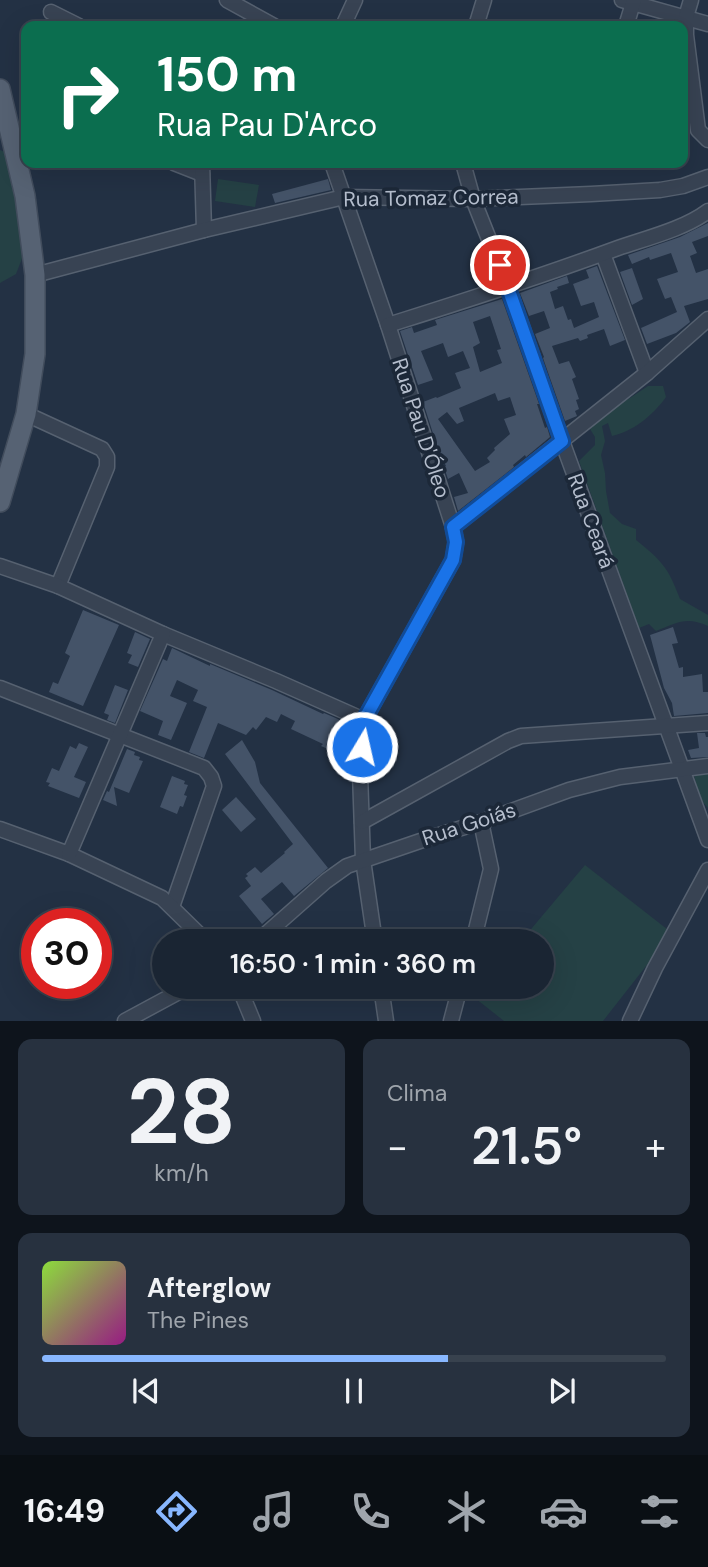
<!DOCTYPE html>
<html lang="pt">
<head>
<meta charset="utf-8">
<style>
  body { margin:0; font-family:"DM Sans",sans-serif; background:#27313f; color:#f1f3f6; height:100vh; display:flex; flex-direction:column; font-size:26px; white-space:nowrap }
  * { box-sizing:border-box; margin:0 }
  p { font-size:23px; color:#9fa5ac }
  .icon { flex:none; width:38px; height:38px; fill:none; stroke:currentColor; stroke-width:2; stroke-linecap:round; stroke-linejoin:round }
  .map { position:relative; height:1021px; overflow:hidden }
  .sheet { display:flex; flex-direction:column; gap:18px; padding:18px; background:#0e141c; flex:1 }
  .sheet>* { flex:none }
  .banner { position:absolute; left:21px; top:21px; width:667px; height:147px; border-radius:14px; box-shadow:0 7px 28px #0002,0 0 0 2px #38424e; background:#0b6e4f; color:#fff; overflow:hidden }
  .speed { position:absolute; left:21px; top:908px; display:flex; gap:14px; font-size:35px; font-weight:700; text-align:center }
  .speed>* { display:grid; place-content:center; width:91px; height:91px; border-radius:50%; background:#1a2533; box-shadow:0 7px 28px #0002,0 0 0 2px #38424e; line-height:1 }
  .speed .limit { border:10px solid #d22; background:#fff; color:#111 }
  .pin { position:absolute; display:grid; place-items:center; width:60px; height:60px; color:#fff; margin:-30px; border:4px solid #fff; border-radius:50%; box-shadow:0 2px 7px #0007 }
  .me { position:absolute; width:77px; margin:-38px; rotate:9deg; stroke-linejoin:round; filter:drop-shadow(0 0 5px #0008) }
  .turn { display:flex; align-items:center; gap:24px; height:147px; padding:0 21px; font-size:32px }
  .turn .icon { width:91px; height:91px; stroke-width:2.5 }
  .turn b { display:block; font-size:49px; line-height:60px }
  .big { font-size:52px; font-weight:600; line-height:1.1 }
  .sheet .card { flex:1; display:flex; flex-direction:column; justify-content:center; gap:10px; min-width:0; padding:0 24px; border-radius:14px; background:#27313f }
  .sheet .dial { align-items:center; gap:0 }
  .dial b { font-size:91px; line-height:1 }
  .song { display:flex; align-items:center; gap:21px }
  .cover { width:84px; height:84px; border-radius:10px; background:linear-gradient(135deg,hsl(90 70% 55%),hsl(310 70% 35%)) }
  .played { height:7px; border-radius:4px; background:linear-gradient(90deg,#88b7ff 65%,#38424e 65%) }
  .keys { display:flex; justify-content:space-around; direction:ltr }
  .heat { display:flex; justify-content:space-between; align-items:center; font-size:38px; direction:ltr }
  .sheet .tiles { flex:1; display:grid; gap:18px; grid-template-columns:1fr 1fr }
  .card:last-child { grid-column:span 2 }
  .trip { position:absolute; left:152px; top:929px; width:402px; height:70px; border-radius:35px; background:#1a2533; box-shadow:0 7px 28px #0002,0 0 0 2px #38424e; font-weight:600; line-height:70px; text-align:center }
  .tabs { display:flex; height:112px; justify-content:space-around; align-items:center; background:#0a0f14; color:#9fa5ac }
  .tabs .icon { width:49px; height:49px }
  .tabs .current { color:#88b7ff }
  .tabs b { font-size:32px; color:#f1f3f6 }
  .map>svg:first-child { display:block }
</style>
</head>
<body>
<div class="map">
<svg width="708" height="1021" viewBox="0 0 708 1021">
  <rect width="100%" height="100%" fill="#233144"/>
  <g fill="#254145">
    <polygon points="0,150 8,153 25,251 16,274 0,283"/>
    <polygon points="218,179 259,185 255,207 215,201"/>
    <path d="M648,386H663L666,397C654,414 633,432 612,436L608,423L602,426L605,441L601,455L605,473L606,491L610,513L622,524L636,529V540C662,561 668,567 680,599L708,615V626C686,616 677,623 656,631L649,624L639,628L579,461L595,445V437L590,429L611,409L630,398Z"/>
    <polygon points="708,769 708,808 700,799 693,771"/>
    <polygon points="585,865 672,933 603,1021 504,1021 475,998 484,987 542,987 542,942 521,941"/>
  </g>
  <g fill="#445368" fill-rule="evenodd">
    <polygon points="328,179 331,190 275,203 272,194"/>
    <polygon points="708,223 708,236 692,242 697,253 690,256 696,273 708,269 708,299 684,306 690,322 676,333 647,344 641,328 677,312 671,297 665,299 657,279 678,272 671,253 650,260 649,257 632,264 628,255 680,237"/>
    <polygon points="597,266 625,340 610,346 604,329 587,335 588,338 580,341 578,338 552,346 559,364 569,361 576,377 572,379 579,399 576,400 579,409 575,411 577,416 565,421 543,358 544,357 535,334 550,328 544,311 529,316 520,293 567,276 569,283 557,287 558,289 550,292 555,309 563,306 568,320 571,319 574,328 599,317 594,302 581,306 573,284 589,278 586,270"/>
    <polygon points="632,268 643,299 632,305 620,272"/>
    <path d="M502,299L539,404H537L545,428L547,427L550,437L526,457L525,455L513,465L514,467L458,511L454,497L468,493L459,473L448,479L444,467L446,466L438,449L423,402L436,397L437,398L461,388L455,373L470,368L463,351L448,357L443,343L421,351L433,380L418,385L400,331L412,327L414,333L437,325L435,320ZM490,316L501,349L497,350L502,363L480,372L473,347L480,343L473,322ZM495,393L498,401L510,397L516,415L504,419L510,434L494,448L495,450L487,458L490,462L475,471L438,419L447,412L457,424L464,421L459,408Z"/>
    <polygon points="83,610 119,625 83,706 49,692 53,682 58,684 70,656 65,653"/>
    <polygon points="673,627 678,643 672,644 679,668 683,667 683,677 702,674 703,692 708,692 708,713 674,716 672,703 664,688 650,635"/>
    <polygon points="135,632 150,639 138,667 128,663 132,655 127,653"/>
    <polygon points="172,648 210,666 210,664 272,690 323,714 324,713 354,726 353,738 351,742 353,742 350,774 343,774 344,756 321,746 323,744 291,729 295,721 281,714 277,722 266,717 256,730 253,727 246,735 218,723 204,758 189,752 207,707 193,701 198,690 177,680 170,696 187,703 171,740 158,735 163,721 140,711 163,659 167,661"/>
    <polygon points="115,685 128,690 115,723 107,720 109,715 104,713"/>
    <polygon points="697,733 705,733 706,737 708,737 708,757 691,758 688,750 699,748"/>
    <polygon points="242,740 255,762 260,783 328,868 294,896 282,882 261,899 274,914 262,924 239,896 251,886 245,878 248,876 246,874 255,867 261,873 285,853 284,852 293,844 225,754"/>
    <polygon points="79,743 88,747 74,777 86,782 79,798 48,786 50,783 46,782 52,768 59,771 70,746 76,749"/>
    <polygon points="127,749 135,752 134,755 140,757 139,760 143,761 129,793 114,787 117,806 103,800 107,791 109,792"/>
    <polygon points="172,776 185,781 184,784 188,785 184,795 187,796 183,807 180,806 177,814 160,807"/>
    <polygon points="236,797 256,819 241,832 222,810"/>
  </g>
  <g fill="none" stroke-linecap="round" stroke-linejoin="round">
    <defs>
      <g id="minor">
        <polyline points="227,0 274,26"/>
        <polyline points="622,0 708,24"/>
        <polyline points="691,0 686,17 686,35 698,130 708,140"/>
        <polyline points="51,12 79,26"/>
        <polyline points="343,26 355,0"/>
        <polyline points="476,26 484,0"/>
        <polyline points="626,26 634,0"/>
        <polyline points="174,163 202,174"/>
        <polyline points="202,163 204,230"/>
        <polyline points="332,163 388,325 453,527 456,542 453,560 364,720 360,773 363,860 375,942"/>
        <polyline points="463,163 473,199 508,287 562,441 708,840"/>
        <polyline points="603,254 647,373"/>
        <polyline points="35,275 204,230 344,197 473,199 591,194 660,190 683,186 708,177"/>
        <path d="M388,325C465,301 542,276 618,248C647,238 684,229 708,211"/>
        <polyline points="26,414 102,449 107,457 107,467 58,586"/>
        <polyline points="453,527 647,373 708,319"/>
        <polyline points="0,566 58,586 163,634 276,681 364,720"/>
        <polyline points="0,688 204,768 211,777 214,786 172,907"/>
        <polyline points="362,822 508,741 521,736 708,723"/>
        <polyline points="0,829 69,854 162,898 207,942"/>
        <polyline points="69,854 163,634"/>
        <polyline points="257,942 326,881 347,866 426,839 481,822 569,790 620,777 708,766"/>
        <polyline points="473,942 491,869 481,822"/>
        <polyline points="239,987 253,1021"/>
        <polyline points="381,987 386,1021"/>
        <polyline points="125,1021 188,987"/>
        <polyline points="451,1021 460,987"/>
        <polyline points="630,1021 655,968 708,870"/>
      </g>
      <polyline id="major" points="0,89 25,196 35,275 35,354 26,414 0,502"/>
    </defs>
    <use href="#minor" stroke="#566170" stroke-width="17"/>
    <use href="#major" stroke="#414c5c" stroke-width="22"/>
    <use href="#minor" stroke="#384353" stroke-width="14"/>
    <use href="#major" stroke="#566273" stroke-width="19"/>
  </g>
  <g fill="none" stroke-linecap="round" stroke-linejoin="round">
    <defs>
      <polyline id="route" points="362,747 364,720 453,560 456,542 453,527 562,441 500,265"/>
    </defs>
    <use href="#route" stroke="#114b97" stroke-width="18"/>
    <use href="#route" stroke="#1a73e8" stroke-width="12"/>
  </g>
  <g text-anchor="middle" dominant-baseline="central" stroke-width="7" stroke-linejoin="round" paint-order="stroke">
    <g font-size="21" fill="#b5becd" stroke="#1c2838">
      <text transform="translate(431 198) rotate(-1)">Rua Tomaz Correa</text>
      <text transform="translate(421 428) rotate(72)">Rua Pau D'Óleo</text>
      <text transform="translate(591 521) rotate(70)">Rua Ceará</text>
      <text transform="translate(469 824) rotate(-18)">Rua Goiás</text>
    </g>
  </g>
</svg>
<div class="speed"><div class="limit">30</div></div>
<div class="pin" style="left:500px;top:265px;background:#d93025"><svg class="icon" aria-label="arrive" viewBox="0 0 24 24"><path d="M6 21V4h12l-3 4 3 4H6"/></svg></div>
<svg class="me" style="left:362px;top:747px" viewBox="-20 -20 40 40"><circle r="17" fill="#1a73e8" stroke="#fff" stroke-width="3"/><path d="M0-11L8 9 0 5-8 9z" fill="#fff"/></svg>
<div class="trip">16:50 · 1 min · 360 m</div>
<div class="banner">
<div class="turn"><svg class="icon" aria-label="right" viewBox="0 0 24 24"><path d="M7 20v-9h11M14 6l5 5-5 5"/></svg><div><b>150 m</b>Rua Pau D'Arco</div></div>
</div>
</div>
<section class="sheet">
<div class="tiles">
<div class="card dial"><b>28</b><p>km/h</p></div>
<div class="card"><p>Clima</p>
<div class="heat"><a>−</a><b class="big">21.5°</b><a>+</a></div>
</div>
<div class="card">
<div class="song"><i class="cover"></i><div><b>Afterglow</b><p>The Pines</p></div></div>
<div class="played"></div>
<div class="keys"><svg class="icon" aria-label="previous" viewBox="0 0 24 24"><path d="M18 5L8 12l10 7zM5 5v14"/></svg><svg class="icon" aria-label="pause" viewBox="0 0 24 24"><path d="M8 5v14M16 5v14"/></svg><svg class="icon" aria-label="next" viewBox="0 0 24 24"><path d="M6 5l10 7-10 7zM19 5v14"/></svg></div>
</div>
</div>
</section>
<nav class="tabs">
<b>16:49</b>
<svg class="icon current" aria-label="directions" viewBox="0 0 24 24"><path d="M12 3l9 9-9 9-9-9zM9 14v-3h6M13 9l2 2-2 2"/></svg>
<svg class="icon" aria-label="music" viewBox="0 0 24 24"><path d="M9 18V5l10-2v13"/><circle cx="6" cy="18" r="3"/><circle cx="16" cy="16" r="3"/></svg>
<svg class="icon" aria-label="phone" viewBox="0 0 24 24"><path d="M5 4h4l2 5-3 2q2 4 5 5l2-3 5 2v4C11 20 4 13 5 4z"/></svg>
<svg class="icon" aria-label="climate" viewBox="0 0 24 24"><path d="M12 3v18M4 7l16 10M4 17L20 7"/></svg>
<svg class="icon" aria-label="car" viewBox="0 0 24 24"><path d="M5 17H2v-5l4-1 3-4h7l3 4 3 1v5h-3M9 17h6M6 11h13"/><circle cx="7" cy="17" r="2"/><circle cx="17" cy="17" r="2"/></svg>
<svg class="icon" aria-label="filters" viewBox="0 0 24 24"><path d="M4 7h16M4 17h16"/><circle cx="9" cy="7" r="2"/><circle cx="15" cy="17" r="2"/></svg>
</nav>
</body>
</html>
